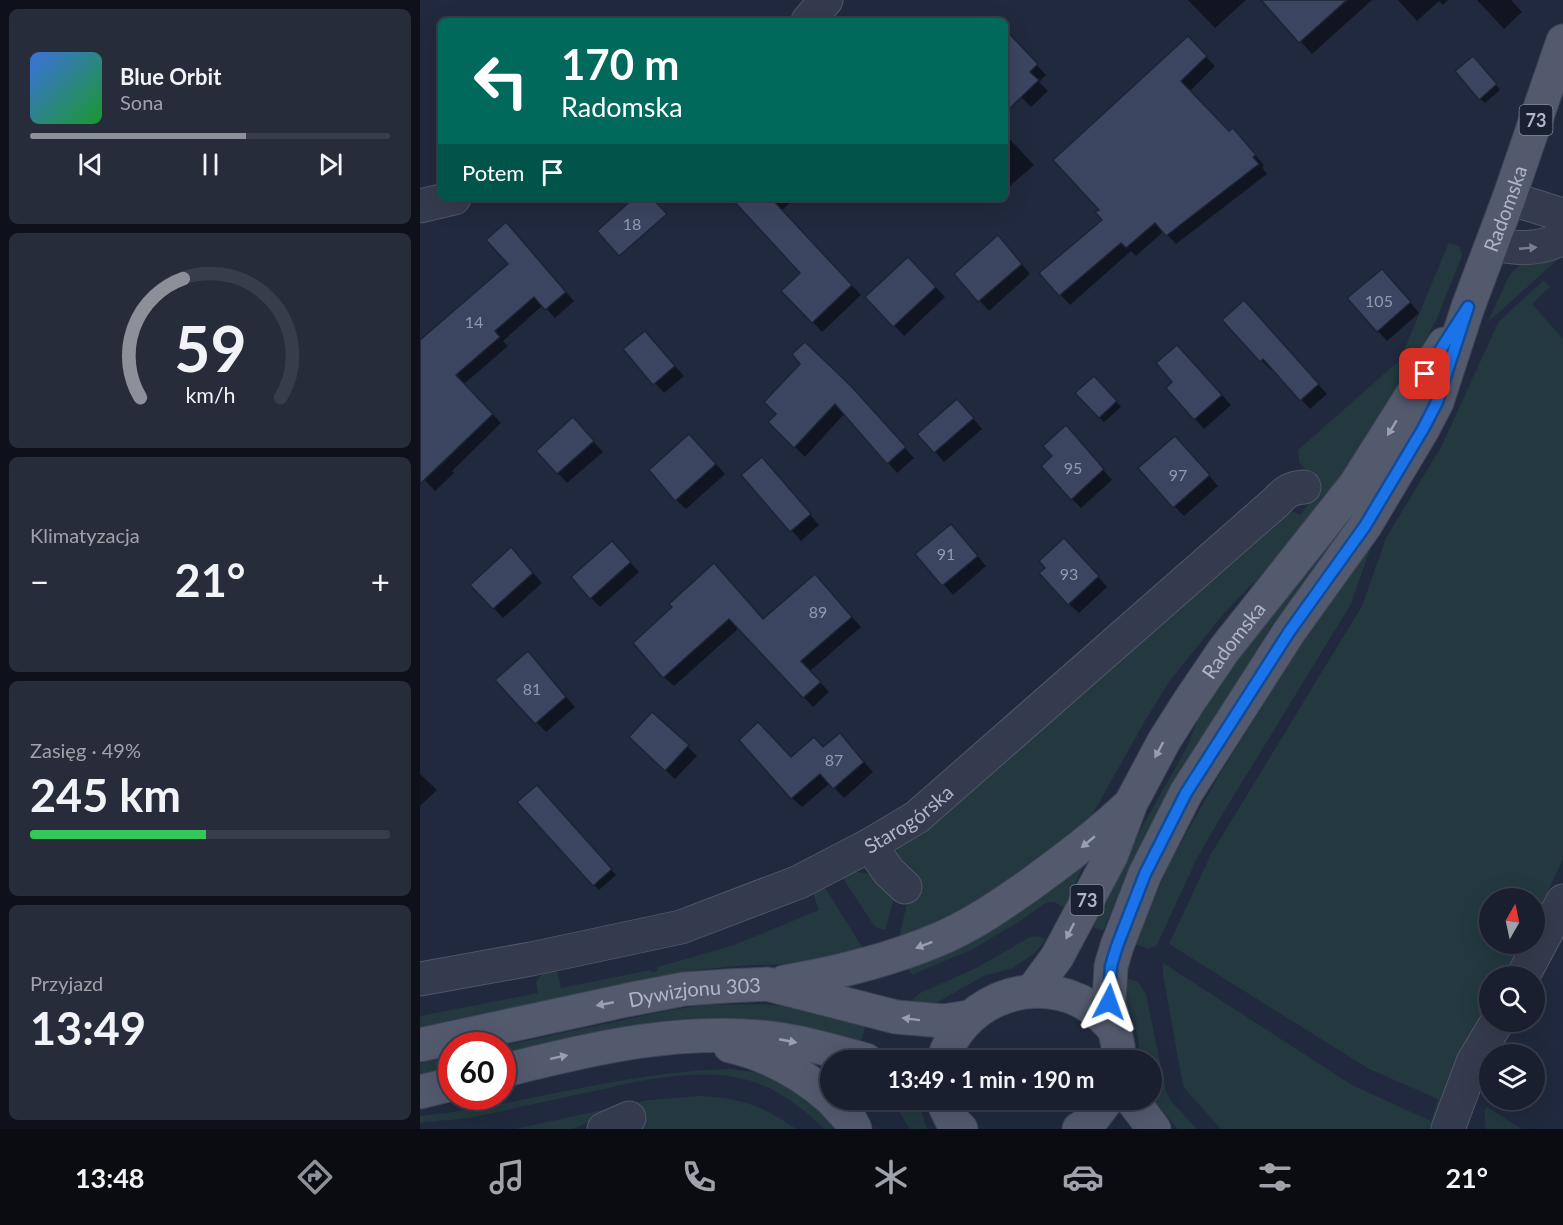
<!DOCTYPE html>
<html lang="pl">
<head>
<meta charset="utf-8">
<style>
  body { margin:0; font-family:Lato,sans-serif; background:#262c3a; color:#f1f3f6; height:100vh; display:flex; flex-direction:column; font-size:22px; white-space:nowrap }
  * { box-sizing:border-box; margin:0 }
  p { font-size:20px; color:#9fa2aa }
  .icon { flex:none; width:33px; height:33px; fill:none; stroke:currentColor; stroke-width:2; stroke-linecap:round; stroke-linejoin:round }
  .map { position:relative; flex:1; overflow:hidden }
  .drawer { display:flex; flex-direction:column; gap:9px; padding:9px; background:#0e1119; width:420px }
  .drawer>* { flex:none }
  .banner { position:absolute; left:18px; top:18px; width:570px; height:183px; border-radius:9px; box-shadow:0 6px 24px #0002,0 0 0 2px #373d4a; background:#00695c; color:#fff; overflow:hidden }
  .needle { width:39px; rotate:9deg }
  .controls { position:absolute; left:1059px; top:888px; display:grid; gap:12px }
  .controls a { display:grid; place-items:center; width:66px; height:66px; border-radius:50%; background:#191f2e; box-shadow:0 6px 24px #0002,0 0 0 2px #373d4a; font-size:30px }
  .speed { position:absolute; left:18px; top:1032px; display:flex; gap:12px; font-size:30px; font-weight:700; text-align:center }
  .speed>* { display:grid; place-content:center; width:78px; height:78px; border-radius:50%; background:#191f2e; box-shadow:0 6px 24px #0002,0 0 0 2px #373d4a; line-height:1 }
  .speed .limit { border:9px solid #d22; background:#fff; color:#111 }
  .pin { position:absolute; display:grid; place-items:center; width:51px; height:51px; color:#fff; margin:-26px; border-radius:12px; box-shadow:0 3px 9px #0006 }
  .me { position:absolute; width:66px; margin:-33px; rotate:4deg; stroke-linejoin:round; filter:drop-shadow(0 0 4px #0008) }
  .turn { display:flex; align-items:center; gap:21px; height:126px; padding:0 24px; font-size:27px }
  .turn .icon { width:78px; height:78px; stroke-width:2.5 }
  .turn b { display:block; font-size:42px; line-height:51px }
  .then { display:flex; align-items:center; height:57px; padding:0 24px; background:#0003; gap:12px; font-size:22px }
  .big { font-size:45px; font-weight:700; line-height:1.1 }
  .drawer .card { flex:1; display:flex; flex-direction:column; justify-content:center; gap:9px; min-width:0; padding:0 21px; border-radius:9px; background:#262c3a }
  .drawer .dial { align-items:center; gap:0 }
  .dial svg { height:156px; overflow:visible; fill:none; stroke:#373d4a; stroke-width:7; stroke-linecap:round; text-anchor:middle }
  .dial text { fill:#f1f3f6; stroke:none }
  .song { display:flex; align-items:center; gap:18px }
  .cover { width:72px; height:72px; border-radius:9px; background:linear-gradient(135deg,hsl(220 70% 55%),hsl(130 70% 35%)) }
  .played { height:6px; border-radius:3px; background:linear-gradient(90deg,#8c9099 60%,#373d4a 60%) }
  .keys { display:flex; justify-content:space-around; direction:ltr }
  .heat { display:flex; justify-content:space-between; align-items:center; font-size:33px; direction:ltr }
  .charge { height:9px; border-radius:4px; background:linear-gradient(90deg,#34c759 49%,#373d4a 0) }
  .trip { position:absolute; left:400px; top:1050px; width:342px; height:60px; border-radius:30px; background:#191f2e; box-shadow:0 6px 24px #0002,0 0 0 2px #373d4a; font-weight:700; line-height:60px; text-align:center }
  .menu { display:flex; height:96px; justify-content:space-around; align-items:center; background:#0a0c12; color:#9fa2aa }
  .menu .icon { width:42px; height:42px }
  .menu .on { color:#8c9099 }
  .menu b { font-size:27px; color:#f1f3f6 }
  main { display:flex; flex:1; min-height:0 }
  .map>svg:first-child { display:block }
</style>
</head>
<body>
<main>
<section class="drawer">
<div class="card">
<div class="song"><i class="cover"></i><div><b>Blue Orbit</b><p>Sona</p></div></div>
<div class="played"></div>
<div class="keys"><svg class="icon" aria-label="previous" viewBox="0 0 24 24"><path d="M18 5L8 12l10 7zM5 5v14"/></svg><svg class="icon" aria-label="pause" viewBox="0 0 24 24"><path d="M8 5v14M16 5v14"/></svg><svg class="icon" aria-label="next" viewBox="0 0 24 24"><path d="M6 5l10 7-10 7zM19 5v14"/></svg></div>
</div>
<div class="card dial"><svg viewBox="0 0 100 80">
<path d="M14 69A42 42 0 1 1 86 69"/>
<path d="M14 69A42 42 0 0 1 36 8" stroke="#8c9099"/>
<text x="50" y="56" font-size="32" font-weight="700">59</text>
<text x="50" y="72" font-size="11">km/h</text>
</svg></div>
<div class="card"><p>Klimatyzacja</p>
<div class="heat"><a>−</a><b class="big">21°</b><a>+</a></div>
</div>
<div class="card"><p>Zasięg · 49%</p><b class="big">245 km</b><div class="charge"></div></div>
<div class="card"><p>Przyjazd</p><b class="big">13:49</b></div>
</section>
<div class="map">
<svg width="1143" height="1129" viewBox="0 0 1143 1129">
  <rect width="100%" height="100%" fill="#21293e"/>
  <g fill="#23383f">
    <polygon points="1029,242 1040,247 1042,256 1017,318 992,367 936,458 853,566 827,589 802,616 751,679 726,719 671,817 655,838 558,906 479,938 486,907 488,903 490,903 501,881 485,876 475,857 477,848 865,508 880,515 902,487 879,462 878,450 980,360"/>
    <polygon points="1143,255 1067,323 1090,274 1101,264"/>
    <polygon points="1124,280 1130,287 1112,304 1143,339 1143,859 1115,919 1114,898 1070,898 1070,944 1102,944 1085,976 1070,976 1069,1004 1042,1054 1014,1129 801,1129 765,1089 762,1080 743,975 743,963 932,1085 1011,1121 1018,1099 949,1069 749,944 791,854 942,606 966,538 1021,447 1079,321"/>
    <polygon points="957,473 926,533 854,622 777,745 710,867 683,931 673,927 722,827 767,747 784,704"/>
    <polygon points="952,544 931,604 805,810 777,858 737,945 729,949 714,944 749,864 799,775 920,582"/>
    <polygon points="664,864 644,908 635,902 627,902 600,921 553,949 492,975 487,965"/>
    <polygon points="431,871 449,874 474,892 474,899 465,930 455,927 420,874"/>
    <polygon points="402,883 446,953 392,963 315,966 277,970 0,1029 0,1016 118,993 116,982 127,968 136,966 141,988 230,970 232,972 237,971 238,967 314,945 399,910 391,888"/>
    <polygon points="618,936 626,939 615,953 593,968 564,976 518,1002 503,1006 489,1006 492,1000 500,993 556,968 610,937"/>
    <polygon points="704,977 718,982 726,994 746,1091 751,1101 777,1129 758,1129 732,1099 732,1060 720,1060 718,1036 706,1003"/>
    <path d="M340,1004L382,1007L447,1020L441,1042C377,1023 310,1013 243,1021C189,1027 136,1042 83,1054L82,1046L245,1011L283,1005Z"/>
    <polygon points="31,1056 31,1068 0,1077 0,1063"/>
    <path d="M311,1069L341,1073L370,1085L420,1129H404C383,1108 358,1089 328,1080C279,1067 223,1080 175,1091C136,1099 98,1108 59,1116C40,1120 19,1120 0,1123V1116C106,1105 204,1071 311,1069Z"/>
    <path d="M279,1096C321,1098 341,1105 376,1129H213L171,1121L153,1129H95L228,1100Z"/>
    <polygon points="472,1100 492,1100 502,1112 507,1129 490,1129"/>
    <polygon points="1067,1107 1102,1129 1066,1129 1064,1111"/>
  </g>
  <g fill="#0007">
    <polygon points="768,0 826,0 795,28"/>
    <polygon points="843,0 952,0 892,54"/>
    <polygon points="978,0 1028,0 1023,5 1019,1 997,21"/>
    <polygon points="1057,0 1091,0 1102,12 1084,29"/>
    <polygon points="585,31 626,75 619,82 628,91 611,107 585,80"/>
    <polygon points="767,38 795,66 769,92 809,133 822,140 844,165 842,167 847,174 756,244 744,231 716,256 711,251 650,305 621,273 684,220 681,210"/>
    <polygon points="1057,62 1080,90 1065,103 1060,99"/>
    <polygon points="585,134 614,165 590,186 585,180"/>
    <polygon points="313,198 375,198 361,211 441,295 402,332 393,322 382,274"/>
    <polygon points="94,233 154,301 135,318 123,305 83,341 88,346 44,384 81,423 32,471 34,473 15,491 0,475 0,340 90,264"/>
    <polygon points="588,247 610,274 569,311 536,274"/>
    <polygon points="498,268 525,297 484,336 447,297"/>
    <polygon points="972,280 999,313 967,341 929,299"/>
    <polygon points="833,312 907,394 890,409 853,368 851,370 842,361 805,320"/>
    <polygon points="234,342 264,376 244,393 205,349"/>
    <polygon points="767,356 811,405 784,429 748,388 754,382"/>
    <polygon points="382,364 431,389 494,458 477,473 425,413 385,457 350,422 358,414"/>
    <polygon points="674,378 701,407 684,422 657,393"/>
    <polygon points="547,411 562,429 524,462 515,452"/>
    <polygon points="162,429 183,452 147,483 118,451"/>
    <polygon points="655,437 692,480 661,508 652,499"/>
    <polygon points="279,445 305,474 266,509 256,500"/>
    <polygon points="765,447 798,486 764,516 755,507"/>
    <polygon points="351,469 399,525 381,541 323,475"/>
    <polygon points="540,535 566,566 533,595 497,554"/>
    <polygon points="654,549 687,587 659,613 649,604"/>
    <polygon points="202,553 219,572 180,607 171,598"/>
    <polygon points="101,559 122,583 83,618 52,585"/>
    <polygon points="395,576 441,627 390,671 409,692 393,707 319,628 254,686 244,677 254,607 344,620"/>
    <polygon points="117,663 155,707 126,732 116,722"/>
    <polygon points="233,714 277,756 255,779 220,747"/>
    <polygon points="429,745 453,772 424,798 410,783 382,807 372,798 404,749"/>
    <polygon points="0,774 17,790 0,806"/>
    <polygon points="121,791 196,875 179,890 99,802"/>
  </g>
  <g fill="#3c455f" stroke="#1c2335" stroke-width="1.5">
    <polygon points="841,0 927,0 879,43"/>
    <polygon points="585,29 618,64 610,72 619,80 585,113"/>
    <polygon points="768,36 787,56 761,81 809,131 813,128 836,155 833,157 839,164 746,236 735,223 706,248 701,243 639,296 619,273 682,220 675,212 679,210 633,160"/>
    <polygon points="1053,56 1077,84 1059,100 1035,71"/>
    <polygon points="214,198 232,198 247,214 199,256 177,231"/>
    <polygon points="311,198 351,198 432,285 392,323 361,291 380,273"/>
    <polygon points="86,222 146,292 125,310 114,297 75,331 80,337 36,375 73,414 0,484 0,340 88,264 66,240"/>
    <polygon points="578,235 602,264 558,302 534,274"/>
    <polygon points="488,257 516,287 473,327 445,297"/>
    <polygon points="962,269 991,302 957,332 927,298"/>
    <polygon points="824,300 899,384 880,401 843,359 840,362 802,320"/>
    <polygon points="225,331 255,366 233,385 203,349"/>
    <polygon points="385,342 431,386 486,447 467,464 415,404 374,448 348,422 356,414 344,402 380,364 372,354"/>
    <polygon points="757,345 802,395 774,420 746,388 752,382 736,363"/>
    <polygon points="674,376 697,401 679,418 655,393"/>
    <polygon points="537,399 554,418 514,453 497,434"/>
    <polygon points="153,417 174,441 137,474 116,451"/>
    <polygon points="646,425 684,469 651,500 621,466 632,456 623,446"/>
    <polygon points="269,434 296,464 255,501 229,470"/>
    <polygon points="755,436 790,475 753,508 718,468"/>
    <polygon points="342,457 391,514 370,532 321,475"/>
    <polygon points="531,524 558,556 522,586 495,554"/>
    <polygon points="644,538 679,576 648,605 619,573 625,568 619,561"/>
    <polygon points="192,541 211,562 170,599 151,577"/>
    <polygon points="91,547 113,573 73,609 50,585"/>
    <polygon points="294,563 343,619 395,574 432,617 381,661 401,682 383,698 309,619 243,678 213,643 252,607 249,604"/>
    <polygon points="108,651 146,697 115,724 75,680"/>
    <polygon points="232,712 269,745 245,771 209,737"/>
    <polygon points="338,722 371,757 394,737 403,747 420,733 444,762 413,789 400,774 371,799 319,740"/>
    <polygon points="117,785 192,869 173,886 97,802"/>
  </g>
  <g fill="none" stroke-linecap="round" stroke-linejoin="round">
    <defs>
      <g id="minor">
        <polyline points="388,21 406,0"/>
        <polyline points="1089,198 1143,215"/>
        <polyline points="0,206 34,198"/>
        <path d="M1073,243C1097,250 1120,250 1143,238"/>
        <polyline points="450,845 469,872 485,887"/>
        <polyline points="1103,976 1143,901"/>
        <path id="s1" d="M0,979L111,959L261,927L379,882L450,845L497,817L856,502C865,492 870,488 884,487"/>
        <polyline points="184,1129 209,1118"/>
        <polyline points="1028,1129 1053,1062 1077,1022"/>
      </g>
      <g id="major">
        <path d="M364,982C417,973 467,961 517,940C551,926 581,905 611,884C645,859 676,836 707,807"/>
        <path id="s2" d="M612,991L637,957L691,856L711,803L744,741L770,700L804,650L935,485L1024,344"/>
        <path id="s3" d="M0,1045L207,1000L264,989L307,986L347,984L476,1017L523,1021L549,1017"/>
        <path d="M310,1046C348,1055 382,1073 411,1099"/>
        <path d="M523,1060C541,1004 604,976 658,1000C672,1006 684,1018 694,1029"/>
        <path id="s4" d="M699,1060L698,1046L689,1002L691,966L697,946L725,874L766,793L869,632L945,526L1003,429L1017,402L1048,307L1089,198L1143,41"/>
        <path d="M82,1071C172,1048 265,1026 358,1039C388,1043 417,1052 446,1060"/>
        <polyline points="0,1092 32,1084"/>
        <polyline points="412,1100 431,1121 435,1129"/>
        <polyline points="522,1100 531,1119 541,1129"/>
        <polyline points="712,1100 734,1129"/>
        <polyline points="659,1129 671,1121 687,1100"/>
      </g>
    </defs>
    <use href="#minor" stroke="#505669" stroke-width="35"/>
    <use href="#major" stroke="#3e4557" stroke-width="35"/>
    <use href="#minor" stroke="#353b4e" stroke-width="33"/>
    <use href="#major" stroke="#535a6e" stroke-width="33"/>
  </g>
  <defs><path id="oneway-solid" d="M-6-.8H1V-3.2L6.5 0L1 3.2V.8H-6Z" transform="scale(1.5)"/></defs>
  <use fill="#797f92" href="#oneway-solid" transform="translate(1108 248) rotate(-5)"/>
  <g fill="#999fb3">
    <use href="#oneway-solid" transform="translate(972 428) rotate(121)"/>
    <use href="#oneway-solid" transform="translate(739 750) rotate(118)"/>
    <use href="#oneway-solid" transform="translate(668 842) rotate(140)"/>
    <use href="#oneway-solid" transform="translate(650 931) rotate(117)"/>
    <use href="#oneway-solid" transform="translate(504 945) rotate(159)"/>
    <use href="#oneway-solid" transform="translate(185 1004) rotate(169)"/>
    <use href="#oneway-solid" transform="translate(491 1019) rotate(-173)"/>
    <use href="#oneway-solid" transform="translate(368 1041) rotate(11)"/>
    <use href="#oneway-solid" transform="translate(139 1057) rotate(-12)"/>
  </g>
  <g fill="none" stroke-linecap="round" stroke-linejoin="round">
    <defs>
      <polyline id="route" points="689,1002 691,966 697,946 725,874 766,793 869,632 945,526 1003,429 1017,402 1048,307 1005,374"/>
    </defs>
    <use href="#route" stroke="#114b97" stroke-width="15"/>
    <use href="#route" stroke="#1a73e8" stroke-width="10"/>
  </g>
  <g text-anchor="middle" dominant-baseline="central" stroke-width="6" stroke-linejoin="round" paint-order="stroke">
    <g font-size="16" fill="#939aaf">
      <text x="212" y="223">18</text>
      <text x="959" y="300">105</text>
      <text x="54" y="321">14</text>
      <text x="653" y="467">95</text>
      <text x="758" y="474">97</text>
      <text x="526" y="553">91</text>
      <text x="649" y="573">93</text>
      <text x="398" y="611">89</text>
      <text x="112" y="688">81</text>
      <text x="414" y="759">87</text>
    </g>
    <g fill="#1a2133" stroke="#83899d" stroke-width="1.5">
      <rect x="1099.5" y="105" width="33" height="30" rx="4.5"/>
      <rect x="650.5" y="885" width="33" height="30" rx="4.5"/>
    </g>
    <g font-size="18" font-weight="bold" fill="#b0b6ca">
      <text x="1116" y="120">73</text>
      <text x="667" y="900">73</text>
    </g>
    <g font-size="20" fill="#b0b6ca" stroke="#1a2133">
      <text stroke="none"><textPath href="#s4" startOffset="954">Radomska</textPath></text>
      <text stroke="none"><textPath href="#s2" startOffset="406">Radomska</textPath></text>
      <text stroke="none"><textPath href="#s1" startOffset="519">Starogórska</textPath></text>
      <text stroke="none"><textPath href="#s3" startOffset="280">Dywizjonu 303</textPath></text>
    </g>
  </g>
</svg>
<div class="controls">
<a><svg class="needle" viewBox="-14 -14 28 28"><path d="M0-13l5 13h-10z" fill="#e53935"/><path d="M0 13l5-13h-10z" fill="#9fa2aa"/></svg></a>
<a><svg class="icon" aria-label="search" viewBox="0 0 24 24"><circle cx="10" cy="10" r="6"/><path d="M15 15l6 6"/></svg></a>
<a><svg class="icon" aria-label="layers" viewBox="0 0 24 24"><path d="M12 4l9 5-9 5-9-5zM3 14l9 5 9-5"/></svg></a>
</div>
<div class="speed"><div class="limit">60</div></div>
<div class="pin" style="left:1005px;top:374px;background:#d93025"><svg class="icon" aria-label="arrive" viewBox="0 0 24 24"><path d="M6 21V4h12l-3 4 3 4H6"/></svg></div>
<svg class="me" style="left:689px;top:1002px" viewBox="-20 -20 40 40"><path d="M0-17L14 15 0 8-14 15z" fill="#1a73e8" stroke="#fff" stroke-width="4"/></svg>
<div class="trip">13:49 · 1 min · 190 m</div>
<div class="banner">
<div class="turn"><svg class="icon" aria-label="left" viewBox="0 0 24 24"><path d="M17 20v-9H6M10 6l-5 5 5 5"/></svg><div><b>170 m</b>Radomska</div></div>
<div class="then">Potem<svg class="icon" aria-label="arrive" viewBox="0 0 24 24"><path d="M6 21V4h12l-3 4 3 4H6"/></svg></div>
</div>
</div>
</main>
<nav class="menu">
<b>13:48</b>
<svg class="icon on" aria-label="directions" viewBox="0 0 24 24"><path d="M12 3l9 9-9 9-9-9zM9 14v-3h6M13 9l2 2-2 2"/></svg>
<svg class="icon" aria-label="music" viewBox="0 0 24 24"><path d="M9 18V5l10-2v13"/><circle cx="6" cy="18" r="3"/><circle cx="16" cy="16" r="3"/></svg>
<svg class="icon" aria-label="phone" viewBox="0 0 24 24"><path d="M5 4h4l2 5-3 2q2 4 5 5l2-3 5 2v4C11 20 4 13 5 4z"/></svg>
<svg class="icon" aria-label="climate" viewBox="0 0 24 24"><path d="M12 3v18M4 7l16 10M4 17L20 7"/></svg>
<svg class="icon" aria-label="car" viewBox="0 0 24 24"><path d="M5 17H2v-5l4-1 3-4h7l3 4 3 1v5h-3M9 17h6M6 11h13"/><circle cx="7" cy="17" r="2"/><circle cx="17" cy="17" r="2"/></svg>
<svg class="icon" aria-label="filters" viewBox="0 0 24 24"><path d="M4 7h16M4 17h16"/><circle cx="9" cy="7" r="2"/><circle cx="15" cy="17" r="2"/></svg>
<b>21°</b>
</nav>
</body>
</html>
